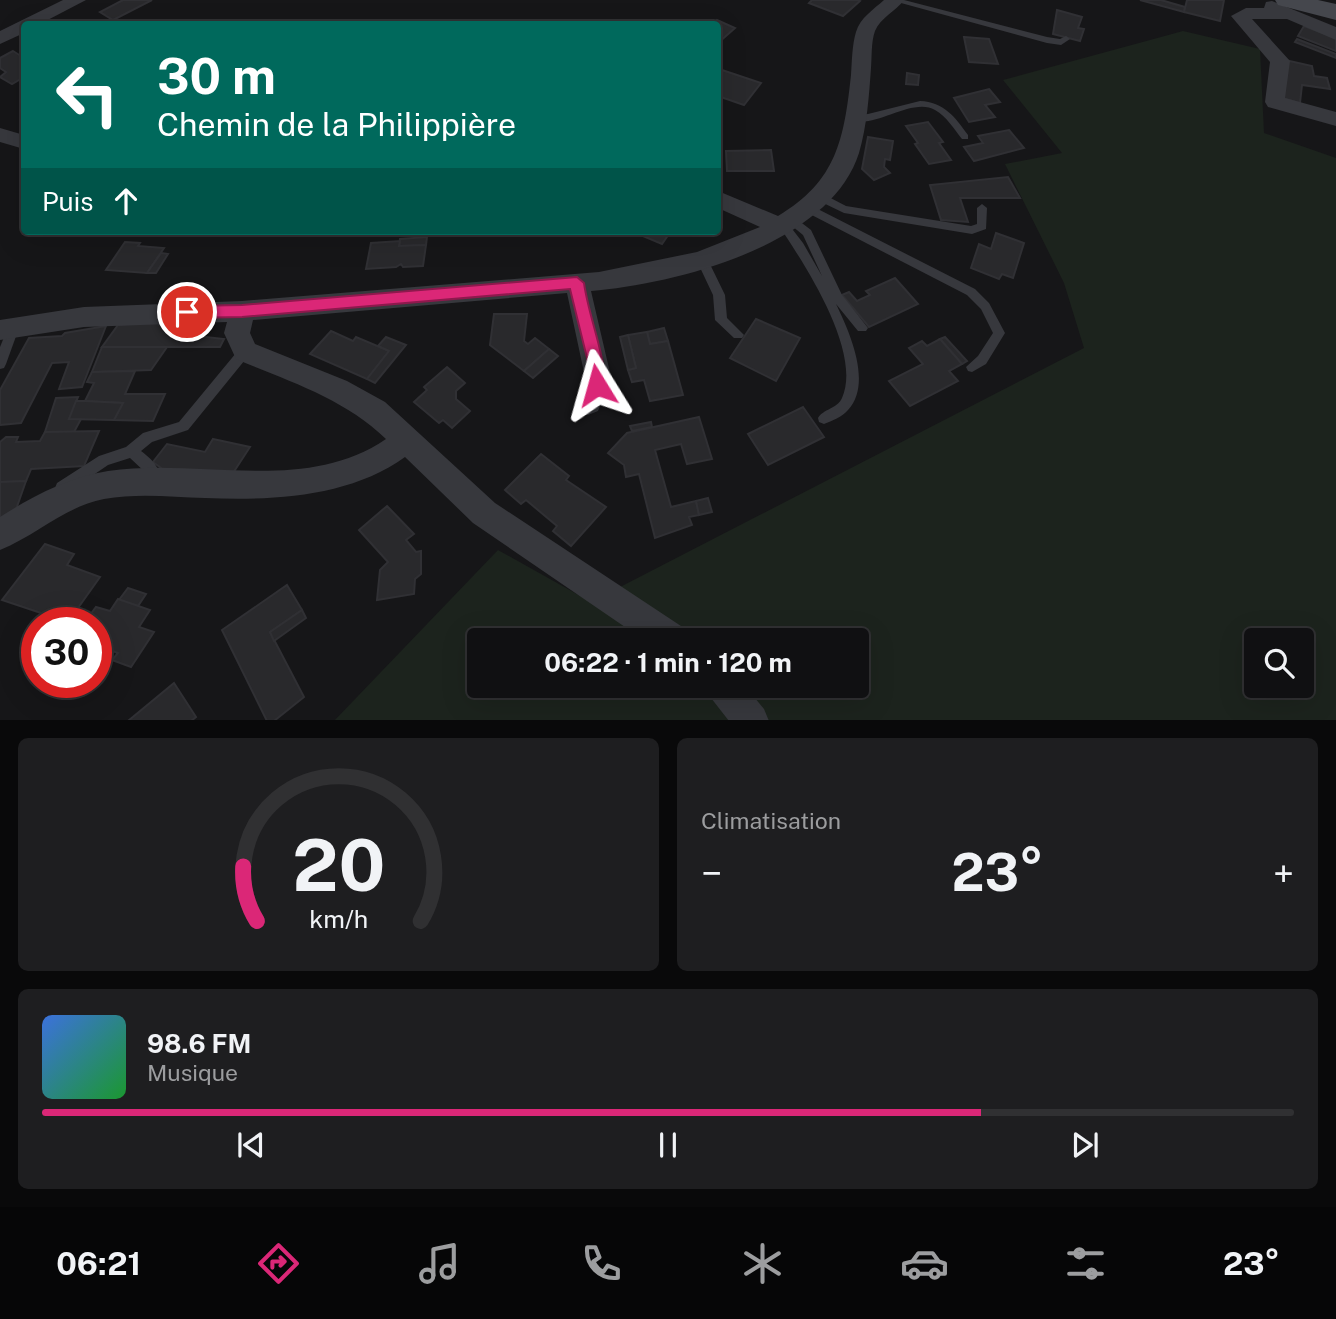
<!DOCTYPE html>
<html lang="fr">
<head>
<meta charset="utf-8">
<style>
  body { margin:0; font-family:"Public Sans",sans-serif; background:#1e1e20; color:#f1f3f6; height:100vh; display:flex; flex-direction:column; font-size:26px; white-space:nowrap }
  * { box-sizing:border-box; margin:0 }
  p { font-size:23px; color:#9c9d9f }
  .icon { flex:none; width:38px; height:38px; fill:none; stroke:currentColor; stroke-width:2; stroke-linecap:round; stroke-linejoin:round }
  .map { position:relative; height:720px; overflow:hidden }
  .side { display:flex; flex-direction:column; gap:18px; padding:18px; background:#09090a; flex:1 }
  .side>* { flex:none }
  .top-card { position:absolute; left:21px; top:21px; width:700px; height:214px; border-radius:7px; box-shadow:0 7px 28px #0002,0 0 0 2px #303032; background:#00695c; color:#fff; overflow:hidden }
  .tools { position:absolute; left:1244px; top:628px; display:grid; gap:14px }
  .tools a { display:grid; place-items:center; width:70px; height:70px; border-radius:7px; background:#101012; box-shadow:0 7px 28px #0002,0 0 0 2px #303032; font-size:35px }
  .speed { position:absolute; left:21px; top:607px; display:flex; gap:14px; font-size:35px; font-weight:700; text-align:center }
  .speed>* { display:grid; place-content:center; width:91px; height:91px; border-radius:50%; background:#101012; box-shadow:0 7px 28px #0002,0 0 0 2px #303032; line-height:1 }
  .speed .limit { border:10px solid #d22; background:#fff; color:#111 }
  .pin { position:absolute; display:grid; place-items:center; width:60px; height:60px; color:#fff; margin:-30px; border:4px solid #fff; border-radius:50%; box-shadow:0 2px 7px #0007 }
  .me { position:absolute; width:77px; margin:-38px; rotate:352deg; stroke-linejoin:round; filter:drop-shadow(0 0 5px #0008) }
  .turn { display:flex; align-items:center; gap:24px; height:147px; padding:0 21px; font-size:32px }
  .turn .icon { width:91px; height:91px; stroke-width:2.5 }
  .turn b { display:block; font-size:49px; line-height:60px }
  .then { display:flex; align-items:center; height:66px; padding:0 21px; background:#0003; gap:14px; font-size:26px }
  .big { font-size:52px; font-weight:700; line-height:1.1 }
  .side .widget { flex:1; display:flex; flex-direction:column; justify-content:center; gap:10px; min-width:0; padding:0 24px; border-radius:10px; background:#1e1e20 }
  .side .dial { align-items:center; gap:0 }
  .dial svg { height:182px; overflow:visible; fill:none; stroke:#303032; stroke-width:7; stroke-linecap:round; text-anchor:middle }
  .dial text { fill:#f1f3f6; stroke:none }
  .song { display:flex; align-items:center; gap:21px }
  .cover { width:84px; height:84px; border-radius:10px; background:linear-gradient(135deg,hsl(220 70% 55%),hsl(130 70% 35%)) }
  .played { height:7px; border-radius:4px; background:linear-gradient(90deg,#db2777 75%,#303032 75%) }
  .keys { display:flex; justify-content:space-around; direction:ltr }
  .heat { display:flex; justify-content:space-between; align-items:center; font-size:38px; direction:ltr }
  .side .tiles { flex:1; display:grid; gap:18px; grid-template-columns:1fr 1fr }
  .widget:last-child { grid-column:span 2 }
  .trip { position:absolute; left:467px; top:628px; width:402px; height:70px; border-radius:7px; background:#101012; box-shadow:0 7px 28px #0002,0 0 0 2px #303032; font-weight:700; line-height:70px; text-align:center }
  .tab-bar { display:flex; height:112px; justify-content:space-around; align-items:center; background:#060607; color:#9c9d9f }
  .tab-bar .icon { width:49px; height:49px }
  .tab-bar .active { color:#db2777 }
  .tab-bar b { font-size:32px; color:#f1f3f6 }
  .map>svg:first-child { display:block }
</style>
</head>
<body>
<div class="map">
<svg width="1336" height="721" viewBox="0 0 1336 721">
  <rect width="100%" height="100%" fill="#161618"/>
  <path fill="#1c231d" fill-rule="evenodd" d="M1183,31L1260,49L1264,133L1336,158V720L334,721L498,550L591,602L1084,348L1064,283L1005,164L1062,153L1003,80ZM480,640H858V686H480ZM1256,640H1302V686H1256Z"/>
  <g fill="#29292c" stroke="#303034" stroke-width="2">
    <polygon points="123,0 152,0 113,20 100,12"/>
    <polygon points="812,0 858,0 860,1 843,16 809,3"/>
    <polygon points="1140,0 1161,0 1185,7 1184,12"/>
    <polygon points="1187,0 1224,0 1220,21 1184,12"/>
    <polygon points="1057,10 1082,17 1078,28 1084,29 1080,41 1053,34"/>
    <polygon points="717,20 735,28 718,43 718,24 712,24"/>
    <polygon points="1304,26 1336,38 1336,51 1298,36"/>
    <polygon points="964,37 989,39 998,64 969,62"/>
    <polygon points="1297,39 1336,54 1336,58 1295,42"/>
    <polygon points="13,51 24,58 24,77 12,84 0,77 6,72 0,68 0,58"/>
    <polygon points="1285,60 1312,66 1314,76 1327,78 1330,89 1302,85 1300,103 1282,98"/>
    <polygon points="722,70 761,83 744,105 718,96 718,75"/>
    <polygon points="907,73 919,75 918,85 906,84"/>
    <polygon points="989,89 1000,102 985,105 995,117 969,122 954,98"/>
    <polygon points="928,122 943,142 939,143 951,160 929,164 915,144 918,143 906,126"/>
    <polygon points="1009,130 1024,148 974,161 964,147 983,143 978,136"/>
    <polygon points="868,137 893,141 890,160 885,159 884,167 890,173 874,180 862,169"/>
    <polygon points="771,150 774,171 727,171 726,151"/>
    <polygon points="1008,177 1020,198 960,198 968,222 941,220 930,185"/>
    <polygon points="631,231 671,231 662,244"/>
    <polygon points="996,233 1024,243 1013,278 1002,274 999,279 971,268 979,244 991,249"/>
    <polygon points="427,237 426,245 399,246 400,239"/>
    <polygon points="400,241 399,246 426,245 423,266 403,267 401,264 396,267 366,269 371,243"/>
    <polygon points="125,242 140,243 138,246 164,248 147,273 106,270"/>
    <polygon points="161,253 168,254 156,273 147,273"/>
    <polygon points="895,278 918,304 869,327 842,295 849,292 857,301 870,295 866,291"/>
    <polygon points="494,314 527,314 524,341 528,344 535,338 549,349 524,371 490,345"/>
    <polygon points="756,319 800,338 776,381 730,358"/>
    <polygon points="160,322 159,325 201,326 197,336 224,339 220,347 102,347 118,325"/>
    <polygon points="106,326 82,387 59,389 69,362 52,363 21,423 0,425 0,390 29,338 62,336 65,333"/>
    <polygon points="664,328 668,341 650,344 647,332"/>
    <polygon points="331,331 353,341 356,337 389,351 367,379 310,354"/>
    <polygon points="647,332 650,344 668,341 683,395 650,401 644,380 632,382 628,370 636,368 628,335"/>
    <polygon points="628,335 636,368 628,370 620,337"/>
    <polygon points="386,337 406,345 375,383 367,379 389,351 378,346"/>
    <polygon points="945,337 967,361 962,364 940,339"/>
    <polygon points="940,339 962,364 949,371 958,381 910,406 889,381 923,364 909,348 922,341 927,346"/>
    <polygon points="102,347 167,347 151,370 92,372"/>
    <polygon points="549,349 558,356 533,378 524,371"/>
    <polygon points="447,367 465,383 456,391 456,399 470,411 452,428 443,420 439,423 414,402 427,390 424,387"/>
    <polygon points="135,371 125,394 165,394 153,421 114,420 123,403 85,401 94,383 87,382 92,372"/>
    <polygon points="78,397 69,419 81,419 74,432 45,432 56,398"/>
    <polygon points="76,401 85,401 123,403 114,420 69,419"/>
    <polygon points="803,407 824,437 768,465 748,434"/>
    <polygon points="699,417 712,459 687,464 681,444 655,450 671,507 696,501 699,515 689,517 692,525 655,538 639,474 626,477 624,465 608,453 627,433"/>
    <polygon points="651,422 652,427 632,431 630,426"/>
    <polygon points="99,431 84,466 31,469 26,481 0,482 0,442 6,437 18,437 16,442 40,441 45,432"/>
    <polygon points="213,439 250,447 233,473 168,473 153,462 167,444 205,452"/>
    <polygon points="541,454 569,476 566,480 606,507 571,546 553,531 557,526 526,500 521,504 505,490"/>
    <polygon points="26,481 13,518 0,519 0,482"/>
    <polygon points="708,498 712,512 699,515 696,501"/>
    <polygon points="387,506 414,534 406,540 416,552 421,551 421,574 415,579 414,594 377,600 380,570 388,562 359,530"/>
    <polygon points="45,544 74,554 67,565 100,577 68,622 2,600"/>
    <polygon points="287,585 302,610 270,632 304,697 274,721 267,721 222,630"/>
    <polygon points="128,588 146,594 138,606 119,600"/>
    <polygon points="118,599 150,610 139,627 154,632 131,667 112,660 118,653 96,645 96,623 84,623 96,607 110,611"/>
    <polygon points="302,610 306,618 274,641 270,632"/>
    <polygon points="174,683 196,717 191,721 128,721"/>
  </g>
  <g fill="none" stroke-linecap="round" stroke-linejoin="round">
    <g fill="#37383d" fill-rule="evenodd">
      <polygon points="890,0 904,0 1047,37 1060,39 1066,36 1070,39 1061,45 1047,43"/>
      <path d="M920,101C944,102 955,117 968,135V139H962C954,129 947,117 935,110C911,96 870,133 849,118L854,115L868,114Z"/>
      <polygon points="819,192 846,206 971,226 977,224 977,208 982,204 987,208 986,229 972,234 844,213 815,199 814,196"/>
      <polygon points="806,203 975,289 989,303 1005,333 986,364 972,372 968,371 966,367 978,356 993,333 981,309 967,295 802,210 801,207 802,204"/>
      <path d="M790,214L811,230L842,295L868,328L866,331H858L836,304C849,331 873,383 848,410C842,417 832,421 824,424L819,422L818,418C823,409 837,409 842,398C863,351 802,260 777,223L782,219L786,221V215ZM786,221L803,235L822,276L803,243Z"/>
      <polygon points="702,255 706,256 725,295 727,318 744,335 742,338 734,338 715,320 713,295 696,259"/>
      <polygon points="13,323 17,325 19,328 6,364 4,368 0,369 0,347 9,325"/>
      <path d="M245,346L249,347L251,351L249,355L188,430L152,442L141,451C152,459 164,471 159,484L154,486L149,484L145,472L130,458L108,465L67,493L62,494L57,493L55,488L57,483L99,456L126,447L143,433L179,422L241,347Z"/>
    </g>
    <g fill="#37383d" fill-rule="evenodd">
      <polygon points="63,0 86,0 40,24 24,24 24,33 0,44 0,31"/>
      <path d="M884,0H904C896,11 880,18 875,31C871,42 872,56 871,68C869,96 867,126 859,153C830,245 676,284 591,291L611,377L598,411L588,415L578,411L574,403L585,377L567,293L253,320L250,333L255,344L347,381L385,402L495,503L684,628L688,640H644L473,523L405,457C350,497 272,501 205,498C172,497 138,493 104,499C64,507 37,535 0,550V517C33,496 69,477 108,471C199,457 304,495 386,439C344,398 288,381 236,359L224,333L227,322L84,327L0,340V320L84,307L242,301L599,272L697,252L760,227L718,208V191L778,216C837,181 844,139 851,75C852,61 852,45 856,32C860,18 874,9 884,0Z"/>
      <polygon points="1272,1 1336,27 1336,40 1287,19 1252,19 1290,61 1285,98 1336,112 1336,126 1268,107 1265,102 1270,62 1231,16 1246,8 1264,8 1266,2"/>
      <polygon points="0,128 24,135 24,149 0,142"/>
      <polygon points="706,686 745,686 764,709 769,721 729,721 711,698"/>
    </g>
    <polygon fill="#45474d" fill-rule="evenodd" points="1275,0 1318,0 1336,4 1336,20 1278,5"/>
  </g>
  <path fill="#db2777" stroke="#8e194d" stroke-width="2" d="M577,277L584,283C589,318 604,350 605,385L597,392L589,385V366L570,289L242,317L187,318L180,312L187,306L242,305Z"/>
</svg>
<div class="tools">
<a><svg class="icon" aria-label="search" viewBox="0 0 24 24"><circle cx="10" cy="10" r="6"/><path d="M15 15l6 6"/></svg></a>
</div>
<div class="speed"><div class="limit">30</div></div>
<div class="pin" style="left:187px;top:312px;background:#d93025"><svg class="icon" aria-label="arrive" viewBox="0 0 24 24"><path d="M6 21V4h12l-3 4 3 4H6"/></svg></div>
<svg class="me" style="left:597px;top:385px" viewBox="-20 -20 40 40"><path d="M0-17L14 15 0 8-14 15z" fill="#db2777" stroke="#fff" stroke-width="4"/></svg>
<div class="trip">06:22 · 1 min · 120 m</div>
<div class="top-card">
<div class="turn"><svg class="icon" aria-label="left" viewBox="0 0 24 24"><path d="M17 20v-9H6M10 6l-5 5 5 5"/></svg><div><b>30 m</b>Chemin de la Philippière</div></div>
<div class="then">Puis<svg class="icon" aria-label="ahead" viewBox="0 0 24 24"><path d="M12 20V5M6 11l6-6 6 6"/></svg></div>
</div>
</div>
<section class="side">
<div class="tiles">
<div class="widget dial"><svg viewBox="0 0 100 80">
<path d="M14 69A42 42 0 1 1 86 69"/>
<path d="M14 69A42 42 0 0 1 8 45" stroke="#db2777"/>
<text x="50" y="56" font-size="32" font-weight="700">20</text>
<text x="50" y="72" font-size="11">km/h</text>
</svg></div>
<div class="widget"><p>Climatisation</p>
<div class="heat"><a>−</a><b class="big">23°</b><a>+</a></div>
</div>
<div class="widget">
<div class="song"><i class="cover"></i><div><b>98.6 FM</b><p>Musique</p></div></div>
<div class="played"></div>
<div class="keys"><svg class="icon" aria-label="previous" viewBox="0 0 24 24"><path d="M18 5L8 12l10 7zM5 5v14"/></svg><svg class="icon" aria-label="pause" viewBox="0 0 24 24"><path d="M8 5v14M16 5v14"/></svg><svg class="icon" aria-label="next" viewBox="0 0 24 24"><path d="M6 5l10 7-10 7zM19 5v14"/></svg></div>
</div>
</div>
</section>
<nav class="tab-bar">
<b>06:21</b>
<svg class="icon active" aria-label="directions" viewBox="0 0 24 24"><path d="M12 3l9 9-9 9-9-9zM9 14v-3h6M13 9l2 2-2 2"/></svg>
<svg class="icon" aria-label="music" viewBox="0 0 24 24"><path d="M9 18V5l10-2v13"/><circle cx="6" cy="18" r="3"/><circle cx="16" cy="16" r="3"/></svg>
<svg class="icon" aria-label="phone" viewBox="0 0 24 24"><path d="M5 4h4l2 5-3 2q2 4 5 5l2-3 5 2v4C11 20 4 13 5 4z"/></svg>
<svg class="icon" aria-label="climate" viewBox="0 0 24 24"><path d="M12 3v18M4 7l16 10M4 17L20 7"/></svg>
<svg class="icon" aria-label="car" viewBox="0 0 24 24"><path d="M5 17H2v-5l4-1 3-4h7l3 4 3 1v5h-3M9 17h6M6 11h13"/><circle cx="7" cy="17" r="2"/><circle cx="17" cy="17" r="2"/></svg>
<svg class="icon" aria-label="filters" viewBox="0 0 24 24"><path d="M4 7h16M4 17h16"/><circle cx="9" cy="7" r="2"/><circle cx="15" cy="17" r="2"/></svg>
<b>23°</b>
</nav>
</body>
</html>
